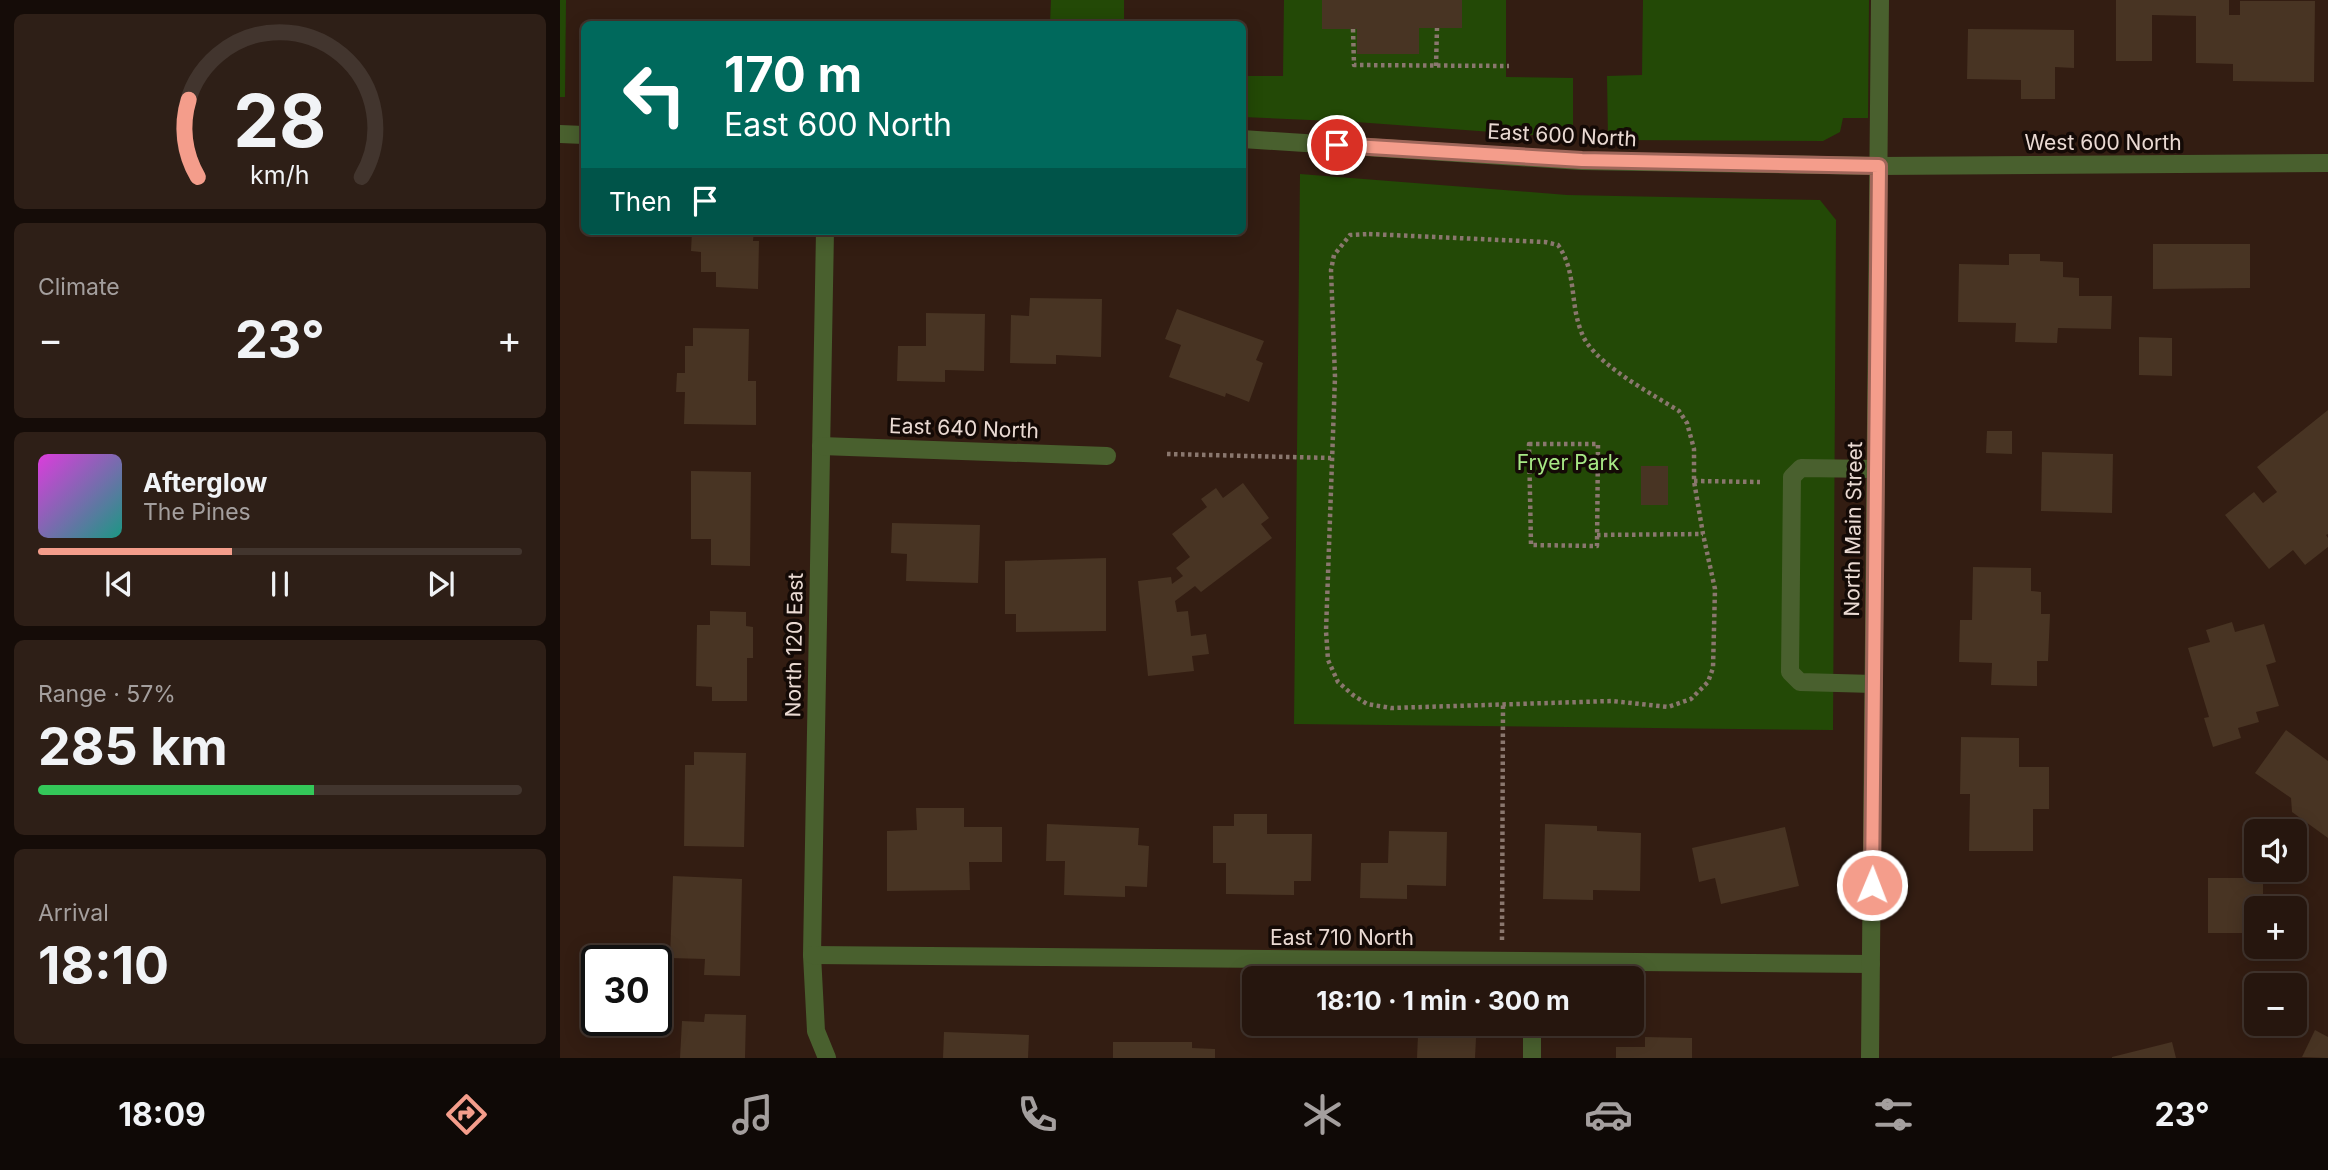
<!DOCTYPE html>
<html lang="en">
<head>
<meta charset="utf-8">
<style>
  body { margin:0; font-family:Inter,sans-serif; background:#2e1f17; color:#f1f3f6; height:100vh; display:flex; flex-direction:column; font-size:26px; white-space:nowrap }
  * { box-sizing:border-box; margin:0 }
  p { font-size:23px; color:#a49f9e }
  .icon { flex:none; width:38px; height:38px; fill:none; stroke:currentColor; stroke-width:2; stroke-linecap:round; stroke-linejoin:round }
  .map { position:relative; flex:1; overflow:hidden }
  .panel { display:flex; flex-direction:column; gap:14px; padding:14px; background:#150c08; width:560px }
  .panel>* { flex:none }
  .hud { position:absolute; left:21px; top:21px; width:665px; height:214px; border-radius:10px; box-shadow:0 4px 18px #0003,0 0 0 2px #42352e; background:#00695c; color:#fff; overflow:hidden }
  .controls { position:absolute; left:1684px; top:819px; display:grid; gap:14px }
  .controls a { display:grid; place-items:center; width:63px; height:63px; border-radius:10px; background:#26160e; box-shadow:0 4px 18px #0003,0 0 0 2px #42352e; font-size:35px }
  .speed { position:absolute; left:21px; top:945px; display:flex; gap:14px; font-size:35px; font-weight:700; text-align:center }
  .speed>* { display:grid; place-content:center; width:91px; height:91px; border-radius:50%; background:#26160e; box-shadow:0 4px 18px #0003,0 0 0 2px #42352e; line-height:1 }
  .speed .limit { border:4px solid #111; border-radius:10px; background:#fff; color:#111 }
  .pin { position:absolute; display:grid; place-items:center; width:60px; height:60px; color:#fff; margin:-30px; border:4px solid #fff; border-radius:50%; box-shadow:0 2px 7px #0007 }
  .me { position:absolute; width:77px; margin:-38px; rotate:1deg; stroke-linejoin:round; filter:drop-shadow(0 0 5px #0008) }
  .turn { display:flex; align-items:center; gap:24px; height:147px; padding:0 28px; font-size:32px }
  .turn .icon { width:91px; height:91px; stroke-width:2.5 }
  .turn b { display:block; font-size:49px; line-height:60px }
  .then { display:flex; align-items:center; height:66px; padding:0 28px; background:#0003; gap:14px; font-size:26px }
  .big { font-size:52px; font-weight:700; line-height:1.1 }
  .panel .widget { flex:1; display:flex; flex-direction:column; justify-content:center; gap:10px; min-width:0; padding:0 24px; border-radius:10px; background:#2e1f17 }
  .panel .dial { align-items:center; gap:0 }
  .dial svg { height:182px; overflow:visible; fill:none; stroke:#42352e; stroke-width:7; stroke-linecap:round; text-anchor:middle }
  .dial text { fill:#f1f3f6; stroke:none }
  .song { display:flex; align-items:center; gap:21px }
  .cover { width:84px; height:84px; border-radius:10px; background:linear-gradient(135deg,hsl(300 70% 55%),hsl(170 70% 35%)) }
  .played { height:7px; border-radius:4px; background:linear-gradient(90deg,#f49d8b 40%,#42352e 40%) }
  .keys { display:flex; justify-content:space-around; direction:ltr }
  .heat { display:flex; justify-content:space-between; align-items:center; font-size:38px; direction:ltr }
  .charge { height:10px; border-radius:5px; background:linear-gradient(90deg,#34c759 57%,#42352e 0) }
  .trip { position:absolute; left:682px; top:966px; width:402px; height:70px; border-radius:10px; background:#26160e; box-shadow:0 4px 18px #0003,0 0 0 2px #42352e; font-weight:700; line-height:70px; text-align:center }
  .menu { display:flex; height:112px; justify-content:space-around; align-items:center; background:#0f0906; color:#a49f9e }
  .menu .icon { width:49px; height:49px }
  .menu .on { color:#f49d8b }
  .menu b { font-size:32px; color:#f1f3f6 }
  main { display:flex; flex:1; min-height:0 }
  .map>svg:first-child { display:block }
</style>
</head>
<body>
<main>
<section class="panel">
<div class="widget dial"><svg viewBox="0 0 100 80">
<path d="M14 69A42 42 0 1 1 86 69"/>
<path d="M14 69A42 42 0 0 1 10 35" stroke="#f49d8b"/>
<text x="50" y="56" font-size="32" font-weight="700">28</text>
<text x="50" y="72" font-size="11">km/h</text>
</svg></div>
<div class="widget"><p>Climate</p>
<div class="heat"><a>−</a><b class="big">23°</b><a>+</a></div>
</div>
<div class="widget">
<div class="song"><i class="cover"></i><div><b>Afterglow</b><p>The Pines</p></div></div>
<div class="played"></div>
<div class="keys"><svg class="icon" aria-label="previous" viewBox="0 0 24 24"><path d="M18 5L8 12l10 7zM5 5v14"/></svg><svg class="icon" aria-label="pause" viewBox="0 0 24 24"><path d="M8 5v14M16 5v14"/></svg><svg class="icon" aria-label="next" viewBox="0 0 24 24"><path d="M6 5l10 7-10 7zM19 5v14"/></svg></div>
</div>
<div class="widget"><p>Range · 57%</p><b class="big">285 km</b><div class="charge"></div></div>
<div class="widget"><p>Arrival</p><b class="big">18:10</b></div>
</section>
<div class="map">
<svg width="1768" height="1058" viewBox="0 0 1768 1058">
  <rect width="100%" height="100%" fill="#331d12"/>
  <g fill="#234906">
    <polygon points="0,0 6,0 5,97 0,97"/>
    <polygon points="491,0 564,0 564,24 490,24"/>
    <polygon points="724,0 946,0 946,77 1013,78 1013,138 796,122 683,117 683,76 723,76"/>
    <polygon points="1083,0 1309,0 1308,118 1283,118 1280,132 1263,141 1048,140 1047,76 1082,75"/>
    <polygon points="740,174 1007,195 1260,200 1276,220 1273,730 734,724"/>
  </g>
  <g fill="#483423">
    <polygon points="762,0 902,0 902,28 859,28 859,54 797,54 797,29 762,29"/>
    <polygon points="1556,0 1669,0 1669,15 1680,15 1680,1 1755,1 1754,82 1673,81 1673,64 1636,63 1636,16 1592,15 1592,61 1556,61"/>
    <polygon points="1408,29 1514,30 1514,68 1495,67 1495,99 1461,99 1461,80 1407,79"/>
    <polygon points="132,231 194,231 193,241 199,241 198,289 156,287 156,272 141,272 141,252 131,251"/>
    <polygon points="1593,244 1690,244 1690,288 1593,289"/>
    <polygon points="1449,254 1480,254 1480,261 1503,262 1503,277 1519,278 1519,296 1552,296 1551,329 1498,328 1497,343 1455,342 1456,323 1398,322 1399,264 1449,265"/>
    <polygon points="470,298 542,299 541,357 496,355 496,364 450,363 451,315 469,316"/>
    <polygon points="617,309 704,341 696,360 703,363 689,402 666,393 665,397 609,377 621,345 605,339"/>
    <polygon points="366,313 425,314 424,371 385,370 385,382 337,381 338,346 366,346"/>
    <polygon points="133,328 189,329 188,381 196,381 196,425 124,424 125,392 116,392 117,373 125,373 125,346 133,346"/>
    <polygon points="1579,337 1612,338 1612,376 1579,375"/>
    <polygon points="1768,410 1768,534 1766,535 1768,538 1768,547 1745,565 1733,550 1709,569 1665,515 1694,492 1703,503 1717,492 1697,467"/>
    <polygon points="1427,431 1452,431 1452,454 1426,453"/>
    <polygon points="1482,452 1553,454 1552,513 1481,511"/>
    <rect x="1081" y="466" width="27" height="39"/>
    <polygon points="131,471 191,472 190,566 151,565 151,539 131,539"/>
    <polygon points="683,483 709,518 701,524 712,538 641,592 635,586 615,601 617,612 628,611 631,636 646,634 649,654 632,656 634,671 588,676 578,581 611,577 612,584 623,576 616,568 630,557 612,534 647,507 641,499 656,488 663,498"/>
    <polygon points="332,523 420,525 418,583 346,581 347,554 331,553"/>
    <polygon points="546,558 546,631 456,632 456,614 445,614 445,561"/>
    <polygon points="1413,567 1471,568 1471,591 1481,592 1481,614 1490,614 1488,661 1477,661 1477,686 1431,685 1432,663 1399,662 1400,620 1412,620"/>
    <polygon points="150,611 186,612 186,626 193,627 193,658 187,658 187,701 152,701 152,687 136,686 137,625 150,625"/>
    <polygon points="1672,622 1675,632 1704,624 1716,662 1706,665 1719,706 1696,712 1699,722 1678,728 1681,738 1653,747 1644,718 1649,717 1628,648 1650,642 1646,630"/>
    <polygon points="1726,730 1768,761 1768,838 1732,812 1731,798 1695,773"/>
    <polygon points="1401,737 1459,738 1459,767 1489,767 1489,809 1473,809 1473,851 1409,851 1410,794 1400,794"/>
    <polygon points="134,752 186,753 184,847 124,846 125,765 134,765"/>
    <polygon points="356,808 404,808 404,827 442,827 442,862 409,862 410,890 327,891 327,831 357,830"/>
    <polygon points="674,814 707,814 707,834 752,834 751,881 734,881 734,895 666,894 666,863 653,863 653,826 674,826"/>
    <polygon points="487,824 579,828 578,845 589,846 587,887 565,886 565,897 504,895 505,861 486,861"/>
    <polygon points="985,824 1037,826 1037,831 1081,833 1080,891 1033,890 1033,900 983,899"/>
    <polygon points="1225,827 1239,886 1161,904 1155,878 1139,882 1132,848"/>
    <polygon points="829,831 887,832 886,886 847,885 847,899 800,898 801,863 828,863"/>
    <polygon points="113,876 182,879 180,976 144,975 145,959 110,958"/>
    <polygon points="1648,878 1703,878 1703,908 1696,908 1696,933 1648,933"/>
    <polygon points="145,1014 186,1015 185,1058 120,1058 122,1021 144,1022"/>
    <polygon points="1755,1030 1768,1037 1768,1058 1742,1057"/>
    <polygon points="384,1032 469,1035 468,1058 383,1058"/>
    <polygon points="858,1035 916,1038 915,1058 857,1058"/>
    <polygon points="1085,1037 1132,1038 1132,1058 1056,1058 1056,1047 1085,1047"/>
    <polygon points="553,1042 632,1042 632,1048 655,1049 655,1058 553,1058"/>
    <polygon points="1612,1042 1616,1058 1552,1058 1552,1057"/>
  </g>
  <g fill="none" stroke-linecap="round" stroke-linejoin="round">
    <g stroke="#8a776e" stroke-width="4.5" stroke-dasharray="3.5 3.5" stroke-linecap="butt">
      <polyline points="793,29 794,65 949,66"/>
      <polyline points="876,66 877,28"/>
      <path d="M809,234L985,242L998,245C1014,268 1011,292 1017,318C1019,326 1022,336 1027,343C1045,369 1092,394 1119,411L1127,423L1134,449V481L1143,534L1155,589L1153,668L1148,682L1131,699L1108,707L1052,701L831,708L807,704L793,695L778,682L768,660L766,631L775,377L771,270L774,255L790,235Z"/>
      <polygon points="969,444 1038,444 1037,546 971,545"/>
      <polyline points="607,454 771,458"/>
      <polyline points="1134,481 1200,482"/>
      <polyline points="1037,535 1143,534"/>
      <polyline points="942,940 943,704"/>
    </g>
    <g stroke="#49602e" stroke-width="18">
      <polyline points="0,134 24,135"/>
      <polyline points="682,139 1022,161 1319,166 1768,163"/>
      <polyline points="265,231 252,955 256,1031 267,1058"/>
      <polyline points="261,446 547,456"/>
      <polyline points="1314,684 1240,682 1230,672 1232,477 1241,468 1316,469"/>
      <polyline points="252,955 1311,964"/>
      <polyline points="972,1024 972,1058"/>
      <polyline points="1310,1058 1320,0"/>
    </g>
  </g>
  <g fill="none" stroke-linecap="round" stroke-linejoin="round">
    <defs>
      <polyline id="route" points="777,145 1022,160 1319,166 1312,885"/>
    </defs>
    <use href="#route" stroke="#9f665a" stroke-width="18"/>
    <use href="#route" stroke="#f49d8b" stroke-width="12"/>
  </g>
  <g text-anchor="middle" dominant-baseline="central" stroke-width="7" stroke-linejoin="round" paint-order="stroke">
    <g font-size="21" fill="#eadad3" stroke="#140a06">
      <text transform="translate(1002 135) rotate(3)">East 600 North</text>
      <text x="1543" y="142">West 600 North</text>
      <text transform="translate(404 428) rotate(2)">East 640 North</text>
      <text transform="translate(1293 529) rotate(-89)">North Main Street</text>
      <text transform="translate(234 645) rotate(-89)">North 120 East</text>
      <text x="782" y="937">East 710 North</text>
    </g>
    <g font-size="21" fill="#a7e885" stroke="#140a06">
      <text x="1008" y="462">Fryer Park</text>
    </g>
  </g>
</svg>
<div class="controls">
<a><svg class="icon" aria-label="sound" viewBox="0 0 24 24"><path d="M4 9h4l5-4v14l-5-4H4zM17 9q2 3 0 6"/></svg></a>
<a>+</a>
<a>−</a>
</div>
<div class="speed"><div class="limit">30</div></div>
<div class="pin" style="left:777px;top:145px;background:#d93025"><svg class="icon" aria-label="arrive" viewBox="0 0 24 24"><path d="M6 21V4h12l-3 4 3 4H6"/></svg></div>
<svg class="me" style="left:1312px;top:885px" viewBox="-20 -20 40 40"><circle r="17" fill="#f49d8b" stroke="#fff" stroke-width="3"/><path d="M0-11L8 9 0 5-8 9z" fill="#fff"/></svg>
<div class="trip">18:10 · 1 min · 300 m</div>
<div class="hud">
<div class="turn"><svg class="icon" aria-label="left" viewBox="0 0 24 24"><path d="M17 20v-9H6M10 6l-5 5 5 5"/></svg><div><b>170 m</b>East 600 North</div></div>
<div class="then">Then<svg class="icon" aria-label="arrive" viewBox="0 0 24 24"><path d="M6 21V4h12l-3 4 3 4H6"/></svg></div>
</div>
</div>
</main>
<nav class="menu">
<b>18:09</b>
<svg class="icon on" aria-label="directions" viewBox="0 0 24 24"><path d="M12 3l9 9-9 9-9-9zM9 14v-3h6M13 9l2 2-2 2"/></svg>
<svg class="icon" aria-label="music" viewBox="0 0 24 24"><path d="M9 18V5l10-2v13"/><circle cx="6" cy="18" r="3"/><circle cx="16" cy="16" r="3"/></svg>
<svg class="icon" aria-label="phone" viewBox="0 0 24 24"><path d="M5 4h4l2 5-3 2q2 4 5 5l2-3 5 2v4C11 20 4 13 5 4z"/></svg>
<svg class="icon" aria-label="climate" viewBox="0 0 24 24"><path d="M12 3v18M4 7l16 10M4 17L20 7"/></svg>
<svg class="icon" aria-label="car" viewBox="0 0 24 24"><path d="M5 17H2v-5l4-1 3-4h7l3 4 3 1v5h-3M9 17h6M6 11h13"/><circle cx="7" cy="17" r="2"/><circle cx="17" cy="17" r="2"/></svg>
<svg class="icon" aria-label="filters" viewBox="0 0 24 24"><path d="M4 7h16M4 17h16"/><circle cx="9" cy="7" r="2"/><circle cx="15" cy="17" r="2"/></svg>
<b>23°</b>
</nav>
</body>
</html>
